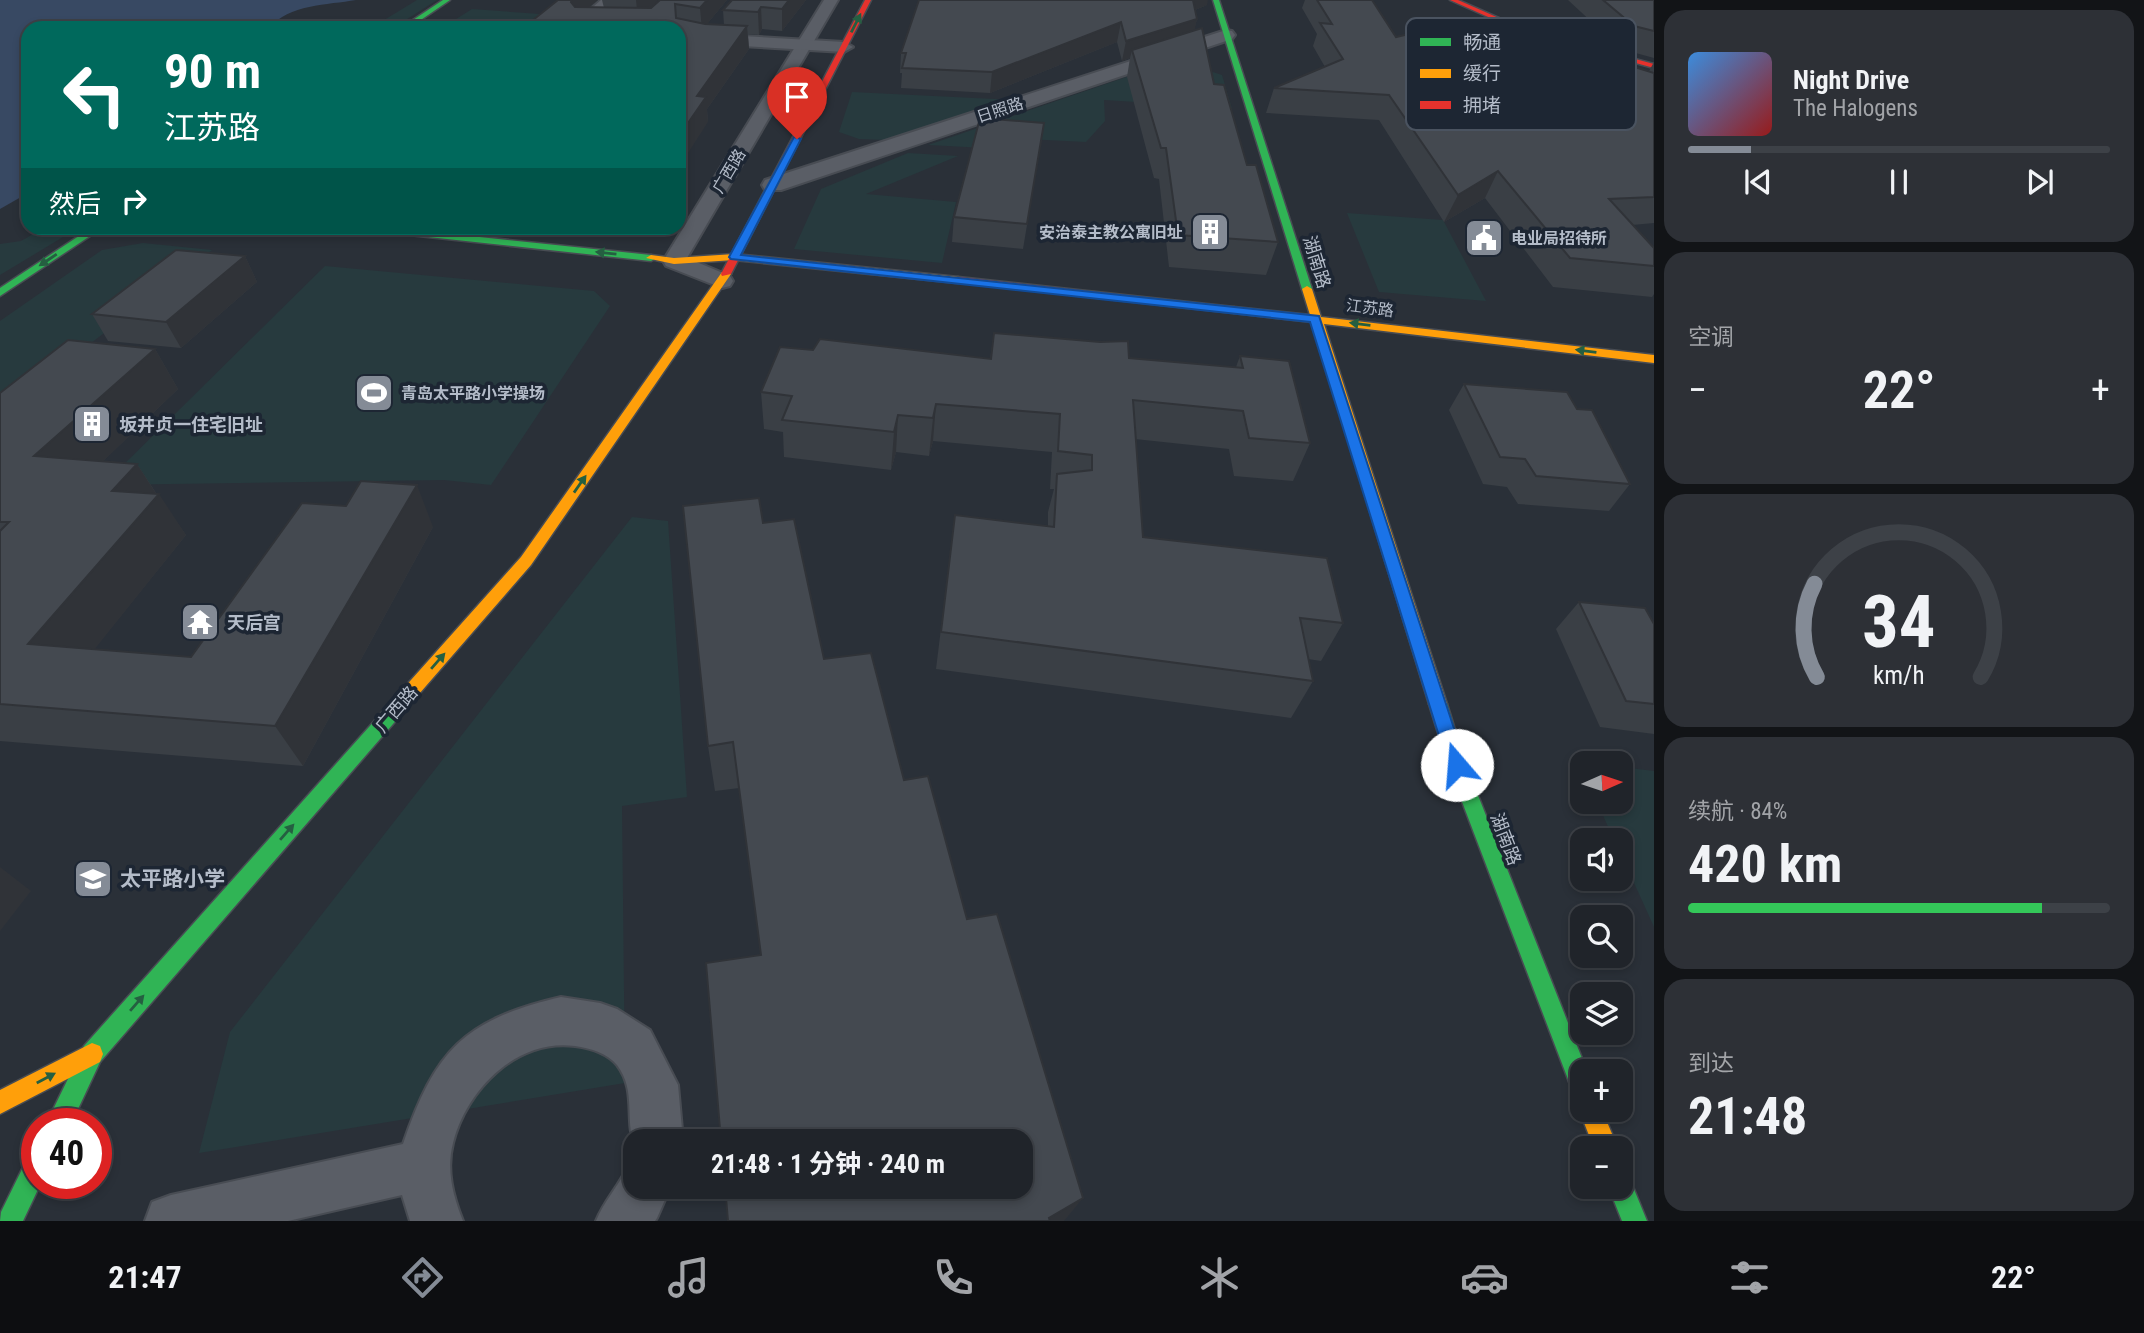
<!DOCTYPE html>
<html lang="zh">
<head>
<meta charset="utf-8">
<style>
  body { margin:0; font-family:"Roboto Condensed","Noto Sans SC",sans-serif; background:#2d3036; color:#f1f3f6; height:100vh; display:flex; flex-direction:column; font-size:26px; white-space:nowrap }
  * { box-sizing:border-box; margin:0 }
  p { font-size:23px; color:#a2a4a8 }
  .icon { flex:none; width:38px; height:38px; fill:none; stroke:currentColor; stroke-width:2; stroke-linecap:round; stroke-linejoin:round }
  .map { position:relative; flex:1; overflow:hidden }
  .sheet { display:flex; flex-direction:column; gap:10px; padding:10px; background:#121417; width:490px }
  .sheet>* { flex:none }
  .top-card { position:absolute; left:21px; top:21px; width:665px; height:214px; border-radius:21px; box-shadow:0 4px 10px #0003,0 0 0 2px #3d4147; background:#00695c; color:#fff; overflow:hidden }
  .needle { width:46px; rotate:87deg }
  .buttons { position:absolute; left:1570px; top:751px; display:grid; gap:14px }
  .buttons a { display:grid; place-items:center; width:63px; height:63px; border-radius:14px; background:#20242a; box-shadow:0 4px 10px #0003,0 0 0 2px #3d4147; font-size:35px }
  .speed { position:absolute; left:21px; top:1108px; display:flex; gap:14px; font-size:35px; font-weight:700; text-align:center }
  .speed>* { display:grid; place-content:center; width:91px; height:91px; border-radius:50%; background:#20242a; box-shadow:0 4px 10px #0003,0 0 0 2px #3d4147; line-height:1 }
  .speed .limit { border:10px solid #d22; background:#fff; color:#111 }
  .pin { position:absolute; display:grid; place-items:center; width:60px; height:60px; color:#fff; margin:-72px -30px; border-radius:50% 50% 50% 0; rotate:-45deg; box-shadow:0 0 7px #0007 }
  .pin .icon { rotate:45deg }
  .me { position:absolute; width:77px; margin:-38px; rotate:342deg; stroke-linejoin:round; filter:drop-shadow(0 0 5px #0008) }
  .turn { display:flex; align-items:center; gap:24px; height:147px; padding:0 28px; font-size:32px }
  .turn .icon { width:91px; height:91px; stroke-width:2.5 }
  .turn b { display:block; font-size:49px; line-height:60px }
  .then { display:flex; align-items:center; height:66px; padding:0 28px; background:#0003; gap:14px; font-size:26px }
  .big { font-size:52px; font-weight:700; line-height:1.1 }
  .sheet .widget { flex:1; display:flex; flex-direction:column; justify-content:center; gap:10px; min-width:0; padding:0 24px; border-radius:21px; background:#2d3036 }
  .sheet .dial { align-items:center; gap:0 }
  .dial svg { height:182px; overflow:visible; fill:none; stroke:#3d4147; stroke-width:7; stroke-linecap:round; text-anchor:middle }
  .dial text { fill:#f1f3f6; stroke:none }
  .song { display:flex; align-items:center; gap:21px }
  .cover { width:84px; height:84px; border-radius:10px; background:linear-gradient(135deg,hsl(210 70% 55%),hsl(0 70% 35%)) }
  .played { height:7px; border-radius:4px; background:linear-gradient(90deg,#848b96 15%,#3d4147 15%) }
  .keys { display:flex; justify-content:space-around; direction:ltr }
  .heat { display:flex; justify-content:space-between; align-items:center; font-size:38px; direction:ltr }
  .charge { height:10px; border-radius:5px; background:linear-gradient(90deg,#34c759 84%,#3d4147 0) }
  .trip { position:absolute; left:623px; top:1129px; width:410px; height:70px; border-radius:21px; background:#20242a; box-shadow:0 4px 10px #0003,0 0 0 2px #3d4147; font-weight:700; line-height:70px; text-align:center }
  .tabs { display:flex; height:112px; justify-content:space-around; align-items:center; background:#0d0e11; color:#a2a4a8 }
  .tabs .icon { width:49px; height:49px }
  .tabs .current { color:#848b96 }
  .tabs b { font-size:32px; color:#f1f3f6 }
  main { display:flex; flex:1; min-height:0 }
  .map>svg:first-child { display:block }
</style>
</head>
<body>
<main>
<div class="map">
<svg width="1654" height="1221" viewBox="0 0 1654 1221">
  <rect width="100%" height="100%" fill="#2a3038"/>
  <g fill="#273a3e">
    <polygon points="417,0 437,0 393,28 371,28"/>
    <polygon points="472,9 554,15 536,28 442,28"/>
    <polygon points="1176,60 1222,75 1232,108 1104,100 1105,121 1086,142 1006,138 1005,149 928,145"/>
    <polygon points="852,92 1015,100 887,140 859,139 839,132"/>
    <polygon points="908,153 958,156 866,194 956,202 942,263 794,249 821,189"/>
    <polygon points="1347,213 1443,220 1486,301 1379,292"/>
    <polygon points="44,228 78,228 0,275 0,244 21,241"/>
    <polygon points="143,243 212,250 0,413 0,321 102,250"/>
    <polygon points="325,266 594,291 610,306 491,485 444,480 103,485"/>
    <polygon points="632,517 668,521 687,797 622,806 625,1083 199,1153 230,1032"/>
    <polygon points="1621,767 1654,771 1654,927 1621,854 1620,840 1614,840 1597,802 1620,802"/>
  </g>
  <path fill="#384963" d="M0,0H356C328,5 288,4 270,28H28V193L0,209Z"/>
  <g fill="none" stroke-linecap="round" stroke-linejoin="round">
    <defs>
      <g id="lane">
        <polygon points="824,0 838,0 687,258 730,276 733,281 730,286 722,288 666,266 663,261"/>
        <path d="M561,997L600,1003L617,1009L650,1030L678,1085L683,1141H635V1147C624,1120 637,1091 617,1065C607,1053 590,1048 575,1046C517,1038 466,1090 453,1143C446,1170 453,1196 463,1221H410L402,1195L288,1221H145L152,1202L171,1195L403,1144C435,1051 463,1020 561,997Z"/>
        <path d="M635,1164V1186H671L657,1218L655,1221H596C604,1201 618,1187 627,1168Z"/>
      </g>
      <g id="street">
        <polygon points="601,0 618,0 599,19 646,23 654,28 579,27 577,23 579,19"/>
        <polygon points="678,28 679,28 707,34 844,42 853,47 844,52 707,44 679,38"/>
        <polygon points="1226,30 1232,31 1235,35 1232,39 781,190 765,190 762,185 765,180"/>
      </g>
      <g id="fast">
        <polygon points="443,0 450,0 409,28 401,28"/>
        <polygon points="1213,0 1219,0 1312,289 1311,291 1302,289"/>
        <polygon points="91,228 102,228 0,296 0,288"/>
        <polygon points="367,228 395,228 651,255 656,258 651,261 372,231"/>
        <polygon points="400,697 406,699 409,704 406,709 100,1062 71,1124 46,1124 84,1046 394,699"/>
        <polygon points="1438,697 1444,699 1447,704 1466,765 1587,1071 1582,1071 1582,1098 1574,1095 1571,1087 1448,765 1429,704 1432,699"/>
        <polygon points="37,1154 37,1183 41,1183 23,1221 0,1221 1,1212 28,1157"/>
        <polygon points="1620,1174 1629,1177 1647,1221 1622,1221 1608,1186 1620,1186"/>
      </g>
      <g id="slow">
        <polygon points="734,254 958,277 963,280 958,283 734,260 674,264 646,258 651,255 674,258"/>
        <polygon points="722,272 731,274 531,565 406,709 400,711 394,709 391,704 394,699 521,557"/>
        <polygon points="1307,286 1312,289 1321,317 1654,355 1654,363 1324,324 1447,704 1444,709 1438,711 1432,709 1429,704 1312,322 1234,313 1228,310 1234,307 1310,315 1302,289"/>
        <polygon points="92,1043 100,1046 103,1054 100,1062 0,1114 0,1090"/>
        <polygon points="1582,1104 1582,1110 1602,1110 1618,1148 1594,1148 1579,1110"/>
      </g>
      <g id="jam">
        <polygon points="865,0 871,0 731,274 722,276 721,274"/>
        <polygon points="1450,0 1458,0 1526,30 1654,64 1654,68 1522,32"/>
        <polygon points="958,277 1234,307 1240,310 1234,313 954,282 954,278"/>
      </g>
    </defs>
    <use href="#lane" stroke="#484c53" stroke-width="4"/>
    <use href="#street" stroke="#484c53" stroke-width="4"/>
    <use href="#fast" stroke="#484c53" stroke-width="3"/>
    <use href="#slow" stroke="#484c53" stroke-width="3"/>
    <use href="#jam" stroke="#484c53" stroke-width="3"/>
    <use href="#lane" fill="#5a5e66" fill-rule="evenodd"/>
    <use href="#street" fill="#5a5e66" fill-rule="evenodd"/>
    <use href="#fast" fill="#30b455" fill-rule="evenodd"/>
    <use href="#slow" fill="#ff9f0a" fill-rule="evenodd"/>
    <use href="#jam" fill="#e5322d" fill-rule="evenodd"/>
  </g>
  <g fill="#3a3f45">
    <polygon points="558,0 598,0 589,8 604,8 602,0 659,0 650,8 651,8 660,0 727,0 707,24 724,25 723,10 806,0 782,31 762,29 759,35 748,34 749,49 707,109 708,122"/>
    <polygon points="1305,0 1372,0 1396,37 1649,71 1654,62 1654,223 1632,225 1654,248 1654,294 1652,297 1553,287 1485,198 1444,222 1379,120 1266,113 1274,88 1325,67 1313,46 1317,34 1302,8"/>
    <polygon points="1568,0 1654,0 1654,58 1621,49"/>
    <polygon points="1207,5 1195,10 1197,19 1194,30 1214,84 1278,242 1266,275 1169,267 1159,179 1154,178 1127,77 1130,58 1122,61 1117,42 990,93 901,88 902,73 900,73 901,53"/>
    <polygon points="1044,123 1023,249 952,242 954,217"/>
    <polygon points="245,256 257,282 181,348 108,341 92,314"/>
    <polygon points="994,333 1129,358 1236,367 1240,356 1310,443 1293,481 1234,476 1229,449 1135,439 1143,537 1343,623 1321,661 1308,659 1313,681 1291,718 936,669 955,515 1048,526 1048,512 1054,489 1050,489 1052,452 933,441 929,456 896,452 891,470 784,457 783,432 764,429 761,392 813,350 990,359"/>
    <polygon points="155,349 178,389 103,461 137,464 156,493 186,535 94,649 191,657 433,527 303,766 0,741 0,393"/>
    <polygon points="1464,384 1577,409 1630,484 1609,511 1518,504 1507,487 1483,484 1449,410"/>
    <polygon points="763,523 824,659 904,780 967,919 761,955 739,788 715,791 708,746"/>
    <polygon points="1579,602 1654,624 1654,734 1600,727 1556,629"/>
  </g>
  <g fill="#303338">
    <polygon points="572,0 598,0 577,17 571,2"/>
    <polygon points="636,0 659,0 638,19"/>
    <polygon points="707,0 727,0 702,30 700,8"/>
    <polygon points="789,0 806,0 782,31 782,9"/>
    <polygon points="1191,0 1208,0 1207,5 1188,13"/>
    <polygon points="761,7 762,29 759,35 758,12"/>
    <polygon points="1197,19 1193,38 1132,50 1130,58 1122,61 1126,41"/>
    <polygon points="1121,22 1117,42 990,93 992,72"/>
    <polygon points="747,26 749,49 707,109 708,122 679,167 679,136 697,96"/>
    <polygon points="1498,171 1485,198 1444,222 1458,195"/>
    <polygon points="245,256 257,282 181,348 166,322"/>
    <polygon points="155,349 178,389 65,498 34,456"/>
    <polygon points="936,404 933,441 929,456 933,418"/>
    <polygon points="898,415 896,452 891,470 894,432"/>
    <polygon points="137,464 157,495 159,494 186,535 66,685 28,644 112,491"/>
    <polygon points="417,485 433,527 303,766 275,726"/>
    <polygon points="0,867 31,891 0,931"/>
    <polygon points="1083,1198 1064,1221 1047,1221 1049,1218"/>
  </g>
  <g fill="#444950" stroke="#303338" stroke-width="2">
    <polygon points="558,0 572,0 571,2 575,7 651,8 660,0 707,0 700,8 675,4 676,18 705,24 747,26 697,96 706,97 679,136 679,28 523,28"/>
    <polygon points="732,0 789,0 782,9 761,7 758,12 723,10"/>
    <polygon points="919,0 1193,0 1197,19 1126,41 1121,22 992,72 902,68 906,53 901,53"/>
    <polygon points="1317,0 1372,0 1396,37 1476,18 1654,73 1654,197 1609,199 1654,248 1654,266 1570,258 1498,171 1458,195 1389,95 1274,88 1343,59 1320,23 1332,24"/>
    <polygon points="1603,0 1654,0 1654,31 1634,26"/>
    <polygon points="1202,28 1214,84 1224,85 1247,165 1256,165 1278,242 1178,235 1166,148 1161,148 1132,50"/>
    <polygon points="980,118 1044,123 1027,224 954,217"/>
    <polygon points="176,250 245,256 166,322 92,314"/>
    <polygon points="994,333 1100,342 1128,341 1129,358 1243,368 1240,356 1289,361 1310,443 1249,438 1243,411 1133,400 1143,537 1327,558 1343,623 1300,618 1313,681 941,632 955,515 1054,527 1057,474 1092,470 1092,455 1058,451 1060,414 936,404 933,418 898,415 894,432 782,420 792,396 761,392 780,347 813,350 820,339 991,359"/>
    <polygon points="68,340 155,349 34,456 137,464 112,491 159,494 28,644 191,657 302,503 346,506 361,481 417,485 275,726 0,704 0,531 9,522 0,522 0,393"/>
    <polygon points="1464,384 1567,392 1577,409 1592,410 1630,484 1536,476 1525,459 1500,457"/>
    <polygon points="759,498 763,523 794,519 824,659 871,653 904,780 928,776 967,919 997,914 1083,1198 1049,1218 1050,1221 728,1221 725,1186 1020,1186 1020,1141 721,1141 706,963 761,955 733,742 708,746 683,506"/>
    <polygon points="1579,602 1645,608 1654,624 1654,704 1626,701"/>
  </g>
  <defs><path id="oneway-solid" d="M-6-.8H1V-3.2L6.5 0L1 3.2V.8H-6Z" transform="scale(1.75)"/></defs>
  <g fill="#255f41">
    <use href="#oneway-solid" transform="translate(856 23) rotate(-63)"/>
    <use href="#oneway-solid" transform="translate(606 253) rotate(-174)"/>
    <use href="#oneway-solid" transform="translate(48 260) rotate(146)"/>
    <use href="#oneway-solid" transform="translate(1360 324) rotate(-173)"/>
    <use href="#oneway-solid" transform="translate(1586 351) rotate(-173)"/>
    <use href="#oneway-solid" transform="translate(580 484) rotate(-55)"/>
    <use href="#oneway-solid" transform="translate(438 661) rotate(-49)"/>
    <use href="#oneway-solid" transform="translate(287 832) rotate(-49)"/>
    <use href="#oneway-solid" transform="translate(137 1003) rotate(-49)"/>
    <use href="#oneway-solid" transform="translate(46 1078) rotate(-28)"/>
  </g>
  <polygon fill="#1a73e8" stroke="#114b97" stroke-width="2" points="794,137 801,139 741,255 1319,316 1466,765 1463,771 1457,773 1450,771 1448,765 1310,322 731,259 729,257"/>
  <defs>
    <symbol id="building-square" viewBox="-11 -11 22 22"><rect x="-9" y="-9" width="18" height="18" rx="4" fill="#848b96" stroke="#1d2633"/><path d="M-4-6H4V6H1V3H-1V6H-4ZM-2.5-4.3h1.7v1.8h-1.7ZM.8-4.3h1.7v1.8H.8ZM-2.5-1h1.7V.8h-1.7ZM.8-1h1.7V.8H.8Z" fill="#fff"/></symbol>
    <symbol id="civic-square" viewBox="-11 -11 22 22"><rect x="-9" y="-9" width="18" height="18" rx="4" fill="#848b96" stroke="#1d2633"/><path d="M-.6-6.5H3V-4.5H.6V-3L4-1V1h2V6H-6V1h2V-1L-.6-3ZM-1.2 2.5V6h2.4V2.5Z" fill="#fff"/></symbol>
    <symbol id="stadium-square" viewBox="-11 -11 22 22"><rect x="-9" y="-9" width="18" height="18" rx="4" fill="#848b96" stroke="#1d2633"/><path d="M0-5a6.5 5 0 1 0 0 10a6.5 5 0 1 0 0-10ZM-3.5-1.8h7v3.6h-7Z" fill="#fff"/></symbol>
    <symbol id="temple-square" viewBox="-11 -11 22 22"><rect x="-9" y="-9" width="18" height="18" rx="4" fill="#848b96" stroke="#1d2633"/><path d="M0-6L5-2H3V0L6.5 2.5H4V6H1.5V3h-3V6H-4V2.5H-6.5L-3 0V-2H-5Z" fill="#fff"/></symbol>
    <symbol id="school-square" viewBox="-11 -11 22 22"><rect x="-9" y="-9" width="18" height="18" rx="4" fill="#848b96" stroke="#1d2633"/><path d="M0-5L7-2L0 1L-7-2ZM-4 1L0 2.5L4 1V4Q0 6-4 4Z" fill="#fff"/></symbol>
  </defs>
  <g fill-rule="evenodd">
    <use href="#building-square" x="1188" y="210" width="44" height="44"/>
    <use href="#civic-square" x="1462" y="216" width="44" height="44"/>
    <use href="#stadium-square" x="352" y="371" width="44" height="44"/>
    <use href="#building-square" x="70" y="402" width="44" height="44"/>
    <use href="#temple-square" x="178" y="600" width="44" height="44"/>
    <use href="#school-square" x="71" y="857" width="44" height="44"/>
  </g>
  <g text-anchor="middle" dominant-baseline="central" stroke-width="7" stroke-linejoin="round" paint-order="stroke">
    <g font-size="16" fill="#b4bcc9" stroke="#1d2633">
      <text transform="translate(1000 110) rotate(-18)">日照路</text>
      <text transform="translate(729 171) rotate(-59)">广西路</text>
      <text transform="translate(1370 308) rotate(7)">江苏路</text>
    </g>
    <g font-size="16" font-weight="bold" fill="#b4bcc9" stroke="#1d2633" text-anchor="start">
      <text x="1183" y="232" text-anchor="end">安治泰主教公寓旧址</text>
      <text x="1511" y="238">电业局招待所</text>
      <text x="401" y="393">青岛太平路小学操场</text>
    </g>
    <g font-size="18" fill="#b4bcc9" stroke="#1d2633">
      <text transform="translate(1317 262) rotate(73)">湖南路</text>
      <text transform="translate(396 709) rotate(-49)">广西路</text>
      <text transform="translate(1506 839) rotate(69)">湖南路</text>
    </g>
    <g font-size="18" font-weight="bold" fill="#b4bcc9" stroke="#1d2633" text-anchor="start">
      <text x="119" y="424">坂井贞一住宅旧址</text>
      <text x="227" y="622">天后宫</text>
    </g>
    <g font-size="21" font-weight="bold" fill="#b4bcc9" stroke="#1d2633" text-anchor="start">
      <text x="120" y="879">太平路小学</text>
    </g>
  </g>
  <rect x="1406" y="18" width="230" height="112" rx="10" fill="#1d2633" stroke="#4a5360" stroke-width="2"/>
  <rect x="1420" y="38" width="31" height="8" fill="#30b455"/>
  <rect x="1420" y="69" width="31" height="9" fill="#ff9f0a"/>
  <rect x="1420" y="101" width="31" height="8" fill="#e5322d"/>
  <g font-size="19" fill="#b4bcc9">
    <text x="1463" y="49">畅通</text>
    <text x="1463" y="80">缓行</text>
    <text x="1463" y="112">拥堵</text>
  </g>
</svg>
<div class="buttons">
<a><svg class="needle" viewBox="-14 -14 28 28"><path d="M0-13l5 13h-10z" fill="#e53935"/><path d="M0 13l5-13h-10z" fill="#a2a4a8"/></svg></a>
<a><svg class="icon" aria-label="sound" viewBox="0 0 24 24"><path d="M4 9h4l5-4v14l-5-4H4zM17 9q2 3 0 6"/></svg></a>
<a><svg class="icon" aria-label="search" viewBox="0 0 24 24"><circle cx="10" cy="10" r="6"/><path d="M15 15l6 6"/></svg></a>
<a><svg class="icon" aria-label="layers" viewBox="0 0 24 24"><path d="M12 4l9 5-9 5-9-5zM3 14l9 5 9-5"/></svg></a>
<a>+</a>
<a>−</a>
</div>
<div class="speed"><div class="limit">40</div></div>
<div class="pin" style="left:797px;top:139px;background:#d93025"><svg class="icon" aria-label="arrive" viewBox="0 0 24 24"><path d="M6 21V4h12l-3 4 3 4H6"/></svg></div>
<svg class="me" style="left:1457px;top:765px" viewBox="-20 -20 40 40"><circle r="19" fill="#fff"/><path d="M0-13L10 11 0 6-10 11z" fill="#1a73e8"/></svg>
<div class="trip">21:48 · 1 分钟 · 240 m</div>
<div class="top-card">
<div class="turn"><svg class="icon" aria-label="left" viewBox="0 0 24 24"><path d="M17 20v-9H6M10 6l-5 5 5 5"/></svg><div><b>90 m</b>江苏路</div></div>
<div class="then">然后<svg class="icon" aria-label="right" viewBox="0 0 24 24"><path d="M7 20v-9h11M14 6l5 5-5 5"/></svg></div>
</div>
</div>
<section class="sheet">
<div class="widget">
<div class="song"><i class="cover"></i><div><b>Night Drive</b><p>The Halogens</p></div></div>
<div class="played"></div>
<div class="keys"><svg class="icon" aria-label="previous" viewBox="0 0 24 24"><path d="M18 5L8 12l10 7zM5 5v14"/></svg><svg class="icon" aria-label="pause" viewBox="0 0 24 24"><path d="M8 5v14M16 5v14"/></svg><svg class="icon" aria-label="next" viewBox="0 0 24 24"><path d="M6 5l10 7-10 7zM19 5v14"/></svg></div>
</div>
<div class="widget"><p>空调</p>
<div class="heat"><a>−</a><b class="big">22°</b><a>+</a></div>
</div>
<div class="widget dial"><svg viewBox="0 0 100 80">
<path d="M14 69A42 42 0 1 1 86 69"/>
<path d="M14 69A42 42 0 0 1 13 28" stroke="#848b96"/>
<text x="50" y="56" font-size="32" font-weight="700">34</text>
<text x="50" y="72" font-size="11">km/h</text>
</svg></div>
<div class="widget"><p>续航 · 84%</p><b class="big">420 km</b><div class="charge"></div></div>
<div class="widget"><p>到达</p><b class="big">21:48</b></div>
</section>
</main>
<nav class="tabs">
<b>21:47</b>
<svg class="icon current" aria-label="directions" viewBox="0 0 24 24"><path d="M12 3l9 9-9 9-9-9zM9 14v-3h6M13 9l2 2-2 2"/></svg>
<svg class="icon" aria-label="music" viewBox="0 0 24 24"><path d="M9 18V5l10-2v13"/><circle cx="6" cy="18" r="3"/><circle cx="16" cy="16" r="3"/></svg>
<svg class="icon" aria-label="phone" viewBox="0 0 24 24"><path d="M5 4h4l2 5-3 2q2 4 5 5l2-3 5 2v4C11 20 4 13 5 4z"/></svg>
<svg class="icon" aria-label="climate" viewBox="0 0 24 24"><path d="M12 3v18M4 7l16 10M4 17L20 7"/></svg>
<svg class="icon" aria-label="car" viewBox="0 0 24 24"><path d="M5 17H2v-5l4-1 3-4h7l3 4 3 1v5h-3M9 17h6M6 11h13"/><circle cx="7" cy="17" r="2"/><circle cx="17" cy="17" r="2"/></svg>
<svg class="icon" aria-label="filters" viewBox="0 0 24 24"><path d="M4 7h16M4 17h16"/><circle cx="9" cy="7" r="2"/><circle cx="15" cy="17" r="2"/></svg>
<b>22°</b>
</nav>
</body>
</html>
